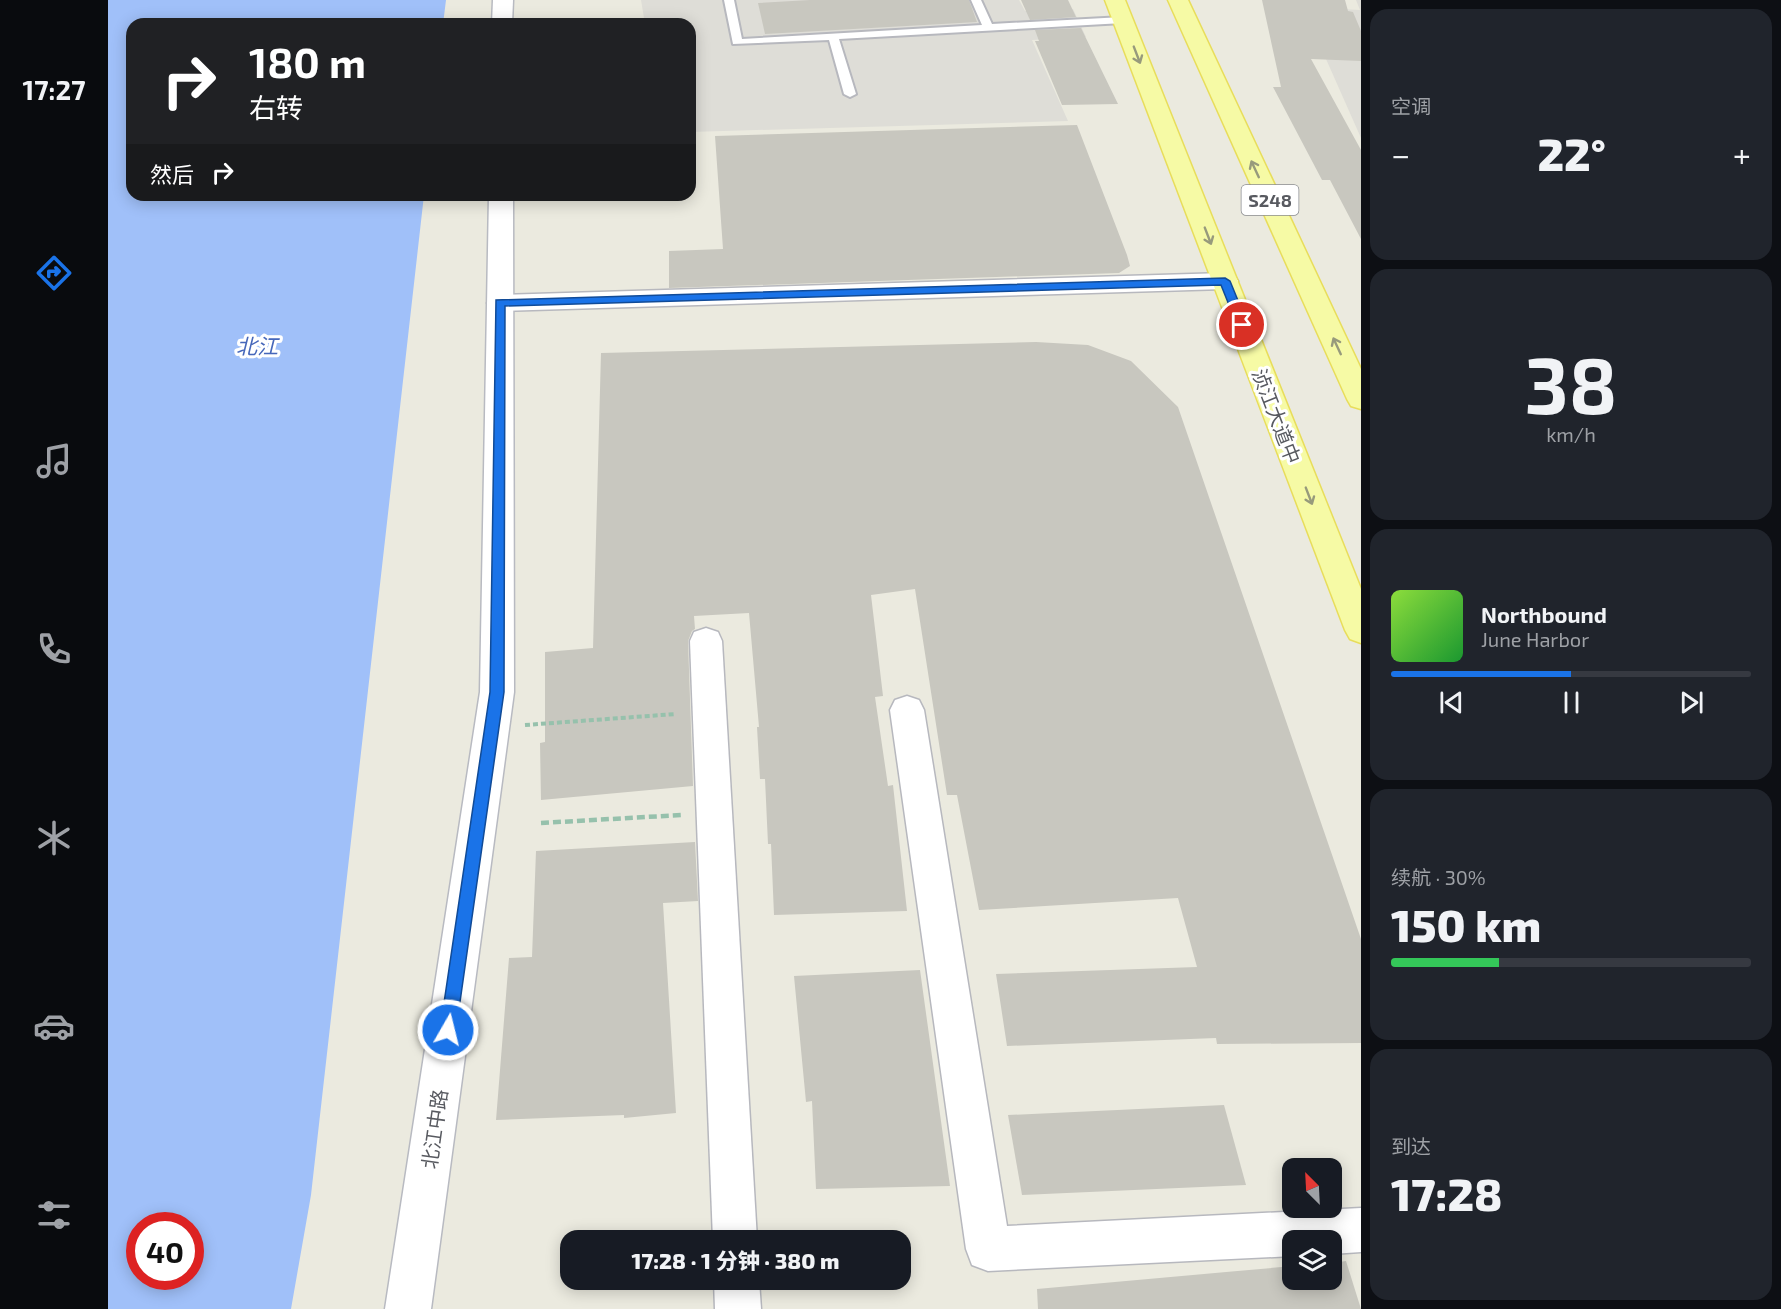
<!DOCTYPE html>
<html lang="zh">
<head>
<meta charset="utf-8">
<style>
  body { margin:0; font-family:"Exo 2","Noto Sans SC",sans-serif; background:#20242c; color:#f1f3f6; height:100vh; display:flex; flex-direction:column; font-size:22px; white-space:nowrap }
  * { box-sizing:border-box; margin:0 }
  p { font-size:20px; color:#9ea1a6 }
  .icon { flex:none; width:33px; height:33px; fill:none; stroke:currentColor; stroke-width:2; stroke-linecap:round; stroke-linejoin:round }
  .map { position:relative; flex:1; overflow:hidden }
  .drawer { display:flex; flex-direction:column; gap:9px; padding:9px; background:#0d0f14; width:420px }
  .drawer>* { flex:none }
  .top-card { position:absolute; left:18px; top:18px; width:570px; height:183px; border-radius:18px; box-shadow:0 3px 15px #0003; background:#202124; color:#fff; overflow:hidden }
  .needle { width:39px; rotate:336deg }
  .buttons { position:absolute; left:1174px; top:1158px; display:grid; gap:12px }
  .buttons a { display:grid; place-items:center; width:60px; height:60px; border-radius:12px; background:#171b24; box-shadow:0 3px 15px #0003; font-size:30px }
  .speed { position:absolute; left:18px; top:1212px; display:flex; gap:12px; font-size:30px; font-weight:700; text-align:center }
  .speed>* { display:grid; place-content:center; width:78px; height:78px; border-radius:50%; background:#171b24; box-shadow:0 3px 15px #0003; line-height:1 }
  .speed .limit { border:9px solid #d22; background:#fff; color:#111 }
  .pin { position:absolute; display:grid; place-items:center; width:51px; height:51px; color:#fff; margin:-26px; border:3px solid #fff; border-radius:50%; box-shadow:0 2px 6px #0007 }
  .me { position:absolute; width:66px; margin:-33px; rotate:8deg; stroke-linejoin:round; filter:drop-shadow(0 0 4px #0008) }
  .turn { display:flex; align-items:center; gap:21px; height:126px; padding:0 24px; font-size:27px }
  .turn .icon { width:78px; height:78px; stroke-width:2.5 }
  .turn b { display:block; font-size:42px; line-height:51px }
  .then { display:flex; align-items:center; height:57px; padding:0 24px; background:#0003; gap:12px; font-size:22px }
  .big { font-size:45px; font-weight:800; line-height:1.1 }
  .drawer .tile { flex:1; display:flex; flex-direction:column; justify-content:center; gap:9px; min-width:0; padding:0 21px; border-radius:18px; background:#20242c }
  .drawer .dial { align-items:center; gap:0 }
  .dial b { font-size:78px; line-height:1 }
  .song { display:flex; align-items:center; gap:18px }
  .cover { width:72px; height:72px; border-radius:9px; background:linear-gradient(135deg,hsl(90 70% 55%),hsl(130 70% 35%)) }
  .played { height:6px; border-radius:3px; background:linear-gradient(90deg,#1a73e8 50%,#363941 50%) }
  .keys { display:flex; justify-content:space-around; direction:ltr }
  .heat { display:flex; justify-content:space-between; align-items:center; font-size:33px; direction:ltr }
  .charge { height:9px; border-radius:4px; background:linear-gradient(90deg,#34c759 30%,#363941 0) }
  .trip { position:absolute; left:452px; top:1230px; width:351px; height:60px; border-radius:18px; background:#171b24; box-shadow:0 3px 15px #0003; font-weight:800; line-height:60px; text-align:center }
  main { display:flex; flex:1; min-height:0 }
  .tab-bar { display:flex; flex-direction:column; width:108px; justify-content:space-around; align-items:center; background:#090b0e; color:#9ea1a6 }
  .tab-bar .icon { width:42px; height:42px }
  .tab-bar .on { color:#1a73e8 }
  .tab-bar b { font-size:27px; color:#f1f3f6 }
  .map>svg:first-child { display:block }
</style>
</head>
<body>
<main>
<nav class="tab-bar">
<b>17:27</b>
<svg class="icon on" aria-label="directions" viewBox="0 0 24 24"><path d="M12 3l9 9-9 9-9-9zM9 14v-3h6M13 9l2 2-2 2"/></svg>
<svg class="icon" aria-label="music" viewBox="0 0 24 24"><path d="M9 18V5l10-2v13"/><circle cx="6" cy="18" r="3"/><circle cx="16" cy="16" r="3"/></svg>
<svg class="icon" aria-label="phone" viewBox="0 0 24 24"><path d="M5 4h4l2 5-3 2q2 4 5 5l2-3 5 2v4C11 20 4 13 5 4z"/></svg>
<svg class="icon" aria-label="climate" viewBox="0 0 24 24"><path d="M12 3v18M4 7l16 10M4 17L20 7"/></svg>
<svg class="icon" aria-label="car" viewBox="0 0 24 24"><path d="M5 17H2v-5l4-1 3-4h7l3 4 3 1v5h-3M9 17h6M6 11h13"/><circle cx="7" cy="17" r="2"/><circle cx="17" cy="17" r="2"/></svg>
<svg class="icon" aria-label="filters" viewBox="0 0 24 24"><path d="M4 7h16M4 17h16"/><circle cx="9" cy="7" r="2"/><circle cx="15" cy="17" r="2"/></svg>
</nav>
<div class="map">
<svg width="1253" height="1309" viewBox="0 0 1253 1309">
  <rect width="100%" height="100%" fill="#ebeadf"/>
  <g fill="#deddd7">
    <polygon points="533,0 911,0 917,11 965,9 978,37 924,40 960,121 582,132 582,24 537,24"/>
    <polygon points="1248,0 1253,0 1253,138 1195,7 1252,10"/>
  </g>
  <path fill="#a0c0f9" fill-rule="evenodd" d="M0,0H338L335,24H24V195H316L203,1195L183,1309H0ZM32,1226H82V1276H32Z"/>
  <g fill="#c8c7bf">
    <polygon points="702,0 861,0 869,22 657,34 650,3"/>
    <polygon points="913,0 960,0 968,17 922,20"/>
    <polygon points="1154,0 1237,0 1240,11 1245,12 1253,31 1253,61 1203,59 1253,150 1253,239 1222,180 1214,180 1165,87 1173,87"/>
    <polygon points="973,28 1010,104 954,105 927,41 931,41 927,30"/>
    <polygon points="969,125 1019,255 1022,266 1011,273 561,288 561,251 615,249 607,136"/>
    <polygon points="928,342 980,345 1023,361 1070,407 1253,939 1253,1043 1109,1044 1108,1038 899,1046 888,974 1089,967 1070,898 871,910 849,795 839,795 807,589 763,595 775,696 767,697 780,786 785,785 799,911 666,915 663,844 660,844 657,779 652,779 649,727 651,727 641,613 586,616 587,629 584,631 580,641 585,786 433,800 432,743 437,742 437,652 485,648 493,353"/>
    <polygon points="587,842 590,901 555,903 568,1113 516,1118 516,1115 388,1120 401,958 424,957 428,851"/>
    <polygon points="812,970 842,1186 708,1189 704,1101 698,1102 686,976"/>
    <polygon points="1116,1105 1138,1185 914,1195 900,1115"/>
    <polygon points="1238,1261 1253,1309 930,1309 929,1289 1185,1266 1185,1280 1224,1280 1224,1263"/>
  </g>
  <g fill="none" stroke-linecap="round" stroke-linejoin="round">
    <defs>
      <polygon id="lane" points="616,0 626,0 634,39 874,25 863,0 873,0 884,24 1015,17 1020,20 1015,23 731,39 748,94 742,97 736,94 721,40 625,44"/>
      <g id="street">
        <polygon points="1117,273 1126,275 1130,281 1126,287 1117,289 392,311 383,309 379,303 383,297 392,295"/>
        <polygon points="598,628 610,632 614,641 649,1240 605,1240 582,641 586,632"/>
        <polygon points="799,696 811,700 816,710 899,1226 1253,1208 1253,1252 1224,1254 1224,1240 1185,1240 1185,1256 880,1271 864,1265 858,1249 782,710 787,700"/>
        <polygon points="606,1280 651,1280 653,1309 607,1309"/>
      </g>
      <g id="secondary">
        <polygon points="385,0 405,0 404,24 384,24"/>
        <polygon points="381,195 405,195 406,692 323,1309 277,1309 372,692"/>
      </g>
      <g id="primary">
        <polygon points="997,0 1017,0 1253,589 1253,643 1242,639 1237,630"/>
        <polygon points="1060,0 1080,0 1253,369 1253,409 1243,406 1239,399"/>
      </g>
    </defs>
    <use href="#lane" stroke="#b7b8be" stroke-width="4"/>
    <use href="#street" stroke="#b7b8be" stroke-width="3"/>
    <use href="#secondary" stroke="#b8bac1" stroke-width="3"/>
    <use href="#primary" stroke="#e8dd5b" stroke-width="3"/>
    <polyline stroke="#96c1ac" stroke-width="4" stroke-dasharray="5 3" stroke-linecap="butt" points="417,725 568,714"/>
    <polyline stroke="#96c1ac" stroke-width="4.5" stroke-dasharray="8 4" stroke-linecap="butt" points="433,823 573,815"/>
    <use href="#lane" fill="#fff" fill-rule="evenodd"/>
    <use href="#street" fill="#fff" fill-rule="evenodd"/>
    <use href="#secondary" fill="#fff" fill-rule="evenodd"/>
    <use href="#primary" fill="#f6faa5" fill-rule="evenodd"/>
  </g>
  <defs><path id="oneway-shaft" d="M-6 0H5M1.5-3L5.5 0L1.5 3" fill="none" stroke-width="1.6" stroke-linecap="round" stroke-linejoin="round" transform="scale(1.5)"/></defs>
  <g stroke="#979a7c">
    <use href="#oneway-shaft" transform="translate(1029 55) rotate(69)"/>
    <use href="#oneway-shaft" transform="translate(1147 169) rotate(-115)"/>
    <use href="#oneway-shaft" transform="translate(1100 236) rotate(69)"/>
    <use href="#oneway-shaft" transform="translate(1229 346) rotate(-115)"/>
    <use href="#oneway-shaft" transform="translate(1201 496) rotate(69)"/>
  </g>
  <polygon fill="#1a73e8" stroke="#114b97" stroke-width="1.5" points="1117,278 1122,281 1140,325 1138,327 1130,327 1129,325 1113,285 397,306 396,692 348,1030 346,1036 340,1038 334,1036 332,1030 382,692 388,300"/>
  <g text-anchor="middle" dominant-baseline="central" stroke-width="6" stroke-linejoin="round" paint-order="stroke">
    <rect fill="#fff" stroke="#8a8c90" stroke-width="1.5" x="1133.5" y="185" width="57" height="30" rx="4.5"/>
    <g font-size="18" font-weight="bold" fill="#585a60">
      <text x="1162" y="200">S248</text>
    </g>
    <g font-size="20" fill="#585a60" stroke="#fff">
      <text transform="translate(1169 416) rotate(69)">浈江大道中</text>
      <text transform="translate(326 1129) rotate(-82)">北江中路</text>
    </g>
    <g font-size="21" font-style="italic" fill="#4667ba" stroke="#fff">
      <text x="149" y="345">北江</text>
    </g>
  </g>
</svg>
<div class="buttons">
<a><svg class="needle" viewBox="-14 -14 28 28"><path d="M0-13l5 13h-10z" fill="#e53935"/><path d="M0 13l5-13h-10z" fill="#9ea1a6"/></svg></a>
<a><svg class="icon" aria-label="layers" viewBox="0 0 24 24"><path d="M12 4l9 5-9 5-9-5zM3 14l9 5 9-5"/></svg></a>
</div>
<div class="speed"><div class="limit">40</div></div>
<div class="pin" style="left:1134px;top:325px;background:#d93025"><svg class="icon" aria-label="arrive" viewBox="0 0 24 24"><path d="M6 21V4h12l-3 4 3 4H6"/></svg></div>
<svg class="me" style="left:340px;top:1030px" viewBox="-20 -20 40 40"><circle r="17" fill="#1a73e8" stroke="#fff" stroke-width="3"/><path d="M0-11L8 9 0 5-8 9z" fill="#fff"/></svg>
<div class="trip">17:28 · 1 分钟 · 380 m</div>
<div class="top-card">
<div class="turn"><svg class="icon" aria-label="right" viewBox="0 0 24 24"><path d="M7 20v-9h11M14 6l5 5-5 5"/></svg><div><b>180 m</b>右转</div></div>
<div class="then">然后<svg class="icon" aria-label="right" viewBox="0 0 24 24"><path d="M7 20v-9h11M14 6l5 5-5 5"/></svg></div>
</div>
</div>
<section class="drawer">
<div class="tile"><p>空调</p>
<div class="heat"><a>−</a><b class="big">22°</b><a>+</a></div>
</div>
<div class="tile dial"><b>38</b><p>km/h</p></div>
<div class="tile">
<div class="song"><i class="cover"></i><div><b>Northbound</b><p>June Harbor</p></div></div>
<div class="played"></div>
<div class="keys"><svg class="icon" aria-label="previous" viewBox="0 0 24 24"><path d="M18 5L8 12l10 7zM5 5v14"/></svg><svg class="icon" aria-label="pause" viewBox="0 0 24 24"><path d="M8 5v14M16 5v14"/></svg><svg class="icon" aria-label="next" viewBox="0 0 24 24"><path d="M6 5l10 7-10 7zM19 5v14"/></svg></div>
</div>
<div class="tile"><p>续航 · 30%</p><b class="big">150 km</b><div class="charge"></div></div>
<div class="tile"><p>到达</p><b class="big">17:28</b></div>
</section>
</main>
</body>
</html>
